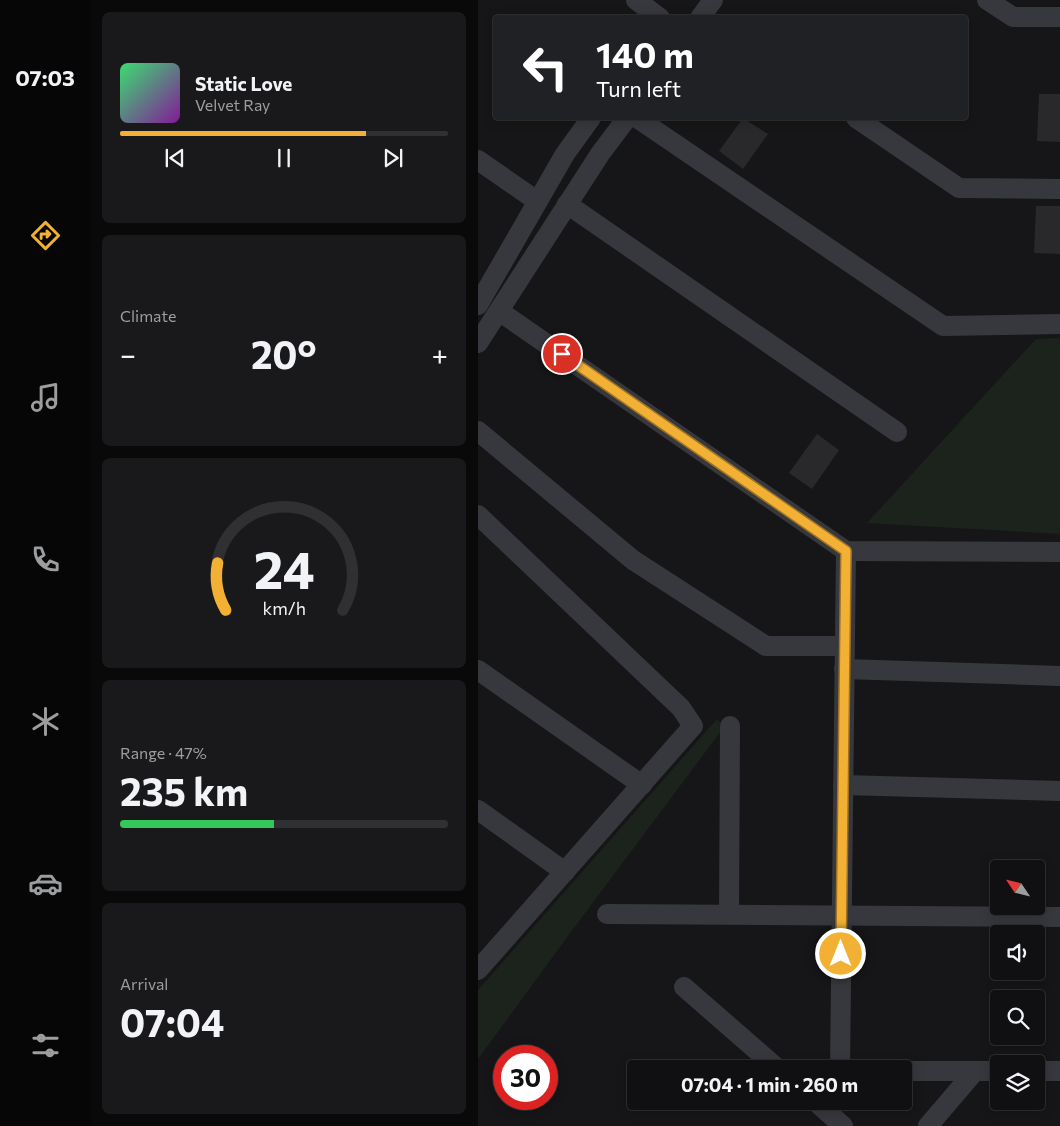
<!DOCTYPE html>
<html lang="en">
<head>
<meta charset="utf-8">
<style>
  body { margin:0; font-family:Commissioner,sans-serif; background:#19191b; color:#f1f3f6; height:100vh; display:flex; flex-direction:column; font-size:19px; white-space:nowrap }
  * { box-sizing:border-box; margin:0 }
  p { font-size:16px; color:#9c9d9f }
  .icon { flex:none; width:28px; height:28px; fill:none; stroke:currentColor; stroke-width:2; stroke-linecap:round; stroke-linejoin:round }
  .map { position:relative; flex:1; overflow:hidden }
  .panel { display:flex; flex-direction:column; gap:12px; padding:12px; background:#09090a; width:388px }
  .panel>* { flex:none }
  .guide { position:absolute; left:15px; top:15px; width:475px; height:105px; border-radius:5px; box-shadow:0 2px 12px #0003,0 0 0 1px #303032; background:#202124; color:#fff; overflow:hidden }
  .needle { width:32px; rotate:305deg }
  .tools { position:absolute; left:512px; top:860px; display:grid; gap:10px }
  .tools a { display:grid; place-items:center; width:55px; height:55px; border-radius:5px; background:#101012; box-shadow:0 2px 12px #0003,0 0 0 1px #303032; font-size:25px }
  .speed { position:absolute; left:15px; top:1045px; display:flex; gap:10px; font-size:25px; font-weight:700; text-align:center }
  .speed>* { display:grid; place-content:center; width:65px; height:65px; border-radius:50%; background:#101012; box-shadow:0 2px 12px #0003,0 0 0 1px #303032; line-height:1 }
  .speed .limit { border:8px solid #d22; background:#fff; color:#111 }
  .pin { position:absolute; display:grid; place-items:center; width:42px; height:42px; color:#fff; margin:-21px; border:2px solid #fff; border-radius:50%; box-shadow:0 1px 5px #0007 }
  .me { position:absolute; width:55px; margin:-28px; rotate:0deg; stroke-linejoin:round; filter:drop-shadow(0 0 4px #0008) }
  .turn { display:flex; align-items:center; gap:18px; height:105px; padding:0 20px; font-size:22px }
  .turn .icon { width:65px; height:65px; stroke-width:2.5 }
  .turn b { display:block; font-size:35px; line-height:42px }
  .big { font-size:38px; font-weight:700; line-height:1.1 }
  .panel .card { flex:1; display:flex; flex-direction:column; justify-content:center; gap:8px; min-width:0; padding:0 18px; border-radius:8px; background:#19191b }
  .panel .dial { align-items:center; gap:0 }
  .dial svg { height:130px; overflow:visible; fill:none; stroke:#303032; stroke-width:7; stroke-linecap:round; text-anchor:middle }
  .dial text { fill:#f1f3f6; stroke:none }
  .song { display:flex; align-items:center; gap:15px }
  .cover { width:60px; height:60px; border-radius:8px; background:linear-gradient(135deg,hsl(140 70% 55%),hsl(290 70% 35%)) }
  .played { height:5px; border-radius:2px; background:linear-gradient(90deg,#f2b134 75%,#303032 75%) }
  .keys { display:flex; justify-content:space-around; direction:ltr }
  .heat { display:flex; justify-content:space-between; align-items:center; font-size:28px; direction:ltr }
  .charge { height:8px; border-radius:4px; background:linear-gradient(90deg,#34c759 47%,#303032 0) }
  .trip { position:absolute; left:149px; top:1060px; width:285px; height:50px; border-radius:5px; background:#101012; box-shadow:0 2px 12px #0003,0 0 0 1px #303032; font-weight:700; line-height:50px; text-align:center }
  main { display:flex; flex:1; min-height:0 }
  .tabs { display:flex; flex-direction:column; width:90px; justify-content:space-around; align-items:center; background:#060607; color:#9c9d9f }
  .tabs .icon { width:35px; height:35px }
  .tabs .selected { color:#f2b134 }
  .tabs b { font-size:22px; color:#f1f3f6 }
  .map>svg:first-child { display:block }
</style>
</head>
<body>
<main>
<nav class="tabs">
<b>07:03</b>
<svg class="icon selected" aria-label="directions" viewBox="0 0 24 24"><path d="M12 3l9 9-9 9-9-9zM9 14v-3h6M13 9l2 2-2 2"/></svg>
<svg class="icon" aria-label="music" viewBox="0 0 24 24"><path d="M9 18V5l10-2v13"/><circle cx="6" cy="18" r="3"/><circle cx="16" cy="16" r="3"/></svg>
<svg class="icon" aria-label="phone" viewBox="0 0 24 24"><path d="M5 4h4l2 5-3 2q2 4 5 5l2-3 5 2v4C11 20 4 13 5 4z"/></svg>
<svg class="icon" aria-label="climate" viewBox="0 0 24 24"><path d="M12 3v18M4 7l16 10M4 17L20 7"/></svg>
<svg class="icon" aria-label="car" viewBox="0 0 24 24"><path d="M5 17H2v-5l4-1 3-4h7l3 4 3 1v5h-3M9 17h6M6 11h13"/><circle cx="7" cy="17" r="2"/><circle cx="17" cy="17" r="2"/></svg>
<svg class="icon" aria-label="filters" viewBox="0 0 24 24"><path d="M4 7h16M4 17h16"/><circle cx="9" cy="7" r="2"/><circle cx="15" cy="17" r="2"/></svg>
</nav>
<section class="panel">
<div class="card">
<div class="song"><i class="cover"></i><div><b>Static Love</b><p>Velvet Ray</p></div></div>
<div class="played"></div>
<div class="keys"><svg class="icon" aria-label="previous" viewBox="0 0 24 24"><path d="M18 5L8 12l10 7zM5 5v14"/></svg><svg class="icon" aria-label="pause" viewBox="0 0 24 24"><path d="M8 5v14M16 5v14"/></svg><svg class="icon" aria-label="next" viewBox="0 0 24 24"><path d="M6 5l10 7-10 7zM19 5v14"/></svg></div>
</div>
<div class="card"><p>Climate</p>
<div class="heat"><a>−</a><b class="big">20°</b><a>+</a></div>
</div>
<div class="card dial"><svg viewBox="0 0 100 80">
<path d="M14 69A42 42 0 1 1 86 69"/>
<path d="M14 69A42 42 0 0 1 9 40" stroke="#f2b134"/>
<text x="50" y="56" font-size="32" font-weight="700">24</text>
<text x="50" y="72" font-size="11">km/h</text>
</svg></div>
<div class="card"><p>Range · 47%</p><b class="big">235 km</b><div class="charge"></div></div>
<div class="card"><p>Arrival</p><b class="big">07:04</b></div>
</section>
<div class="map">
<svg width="583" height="1126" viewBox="0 0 583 1126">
  <rect width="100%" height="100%" fill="#161618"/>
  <g fill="#1c231d">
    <polygon points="582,338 582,534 389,523 558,339"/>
    <polygon points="239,719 246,727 93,932 0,1059 0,990"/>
  </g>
  <g fill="#29292c">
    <polygon points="561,94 583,94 583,142 559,141"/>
    <polygon points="265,118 290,134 265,169 241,151"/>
    <polygon points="558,206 583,206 583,254 556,253"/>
    <polygon points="339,434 361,450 334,489 311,473"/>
  </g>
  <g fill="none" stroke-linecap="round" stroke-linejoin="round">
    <g stroke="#37383d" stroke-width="20">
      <polyline points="158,0 182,18"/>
      <polyline points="509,0 535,17 583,17"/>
      <polyline points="222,18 235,0"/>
      <polyline points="159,118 465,326 583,324"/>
      <polyline points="378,118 481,188 583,189"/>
      <polyline points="0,160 59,201"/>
      <polyline points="89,204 419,432"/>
      <polyline points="0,305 87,154 113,118"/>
      <polyline points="21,311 368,551 583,552"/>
      <polyline points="0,343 122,154 149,118"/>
      <polyline points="0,431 155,560 288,646 366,646"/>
      <polyline points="0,515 203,708 215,726 0,970"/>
      <polyline points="366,669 583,676"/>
      <polyline points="0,670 164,785"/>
      <polyline points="365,785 583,791"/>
      <polyline points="0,810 87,872"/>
      <polyline points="129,914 583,917"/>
      <polyline points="251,914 252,726"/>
      <polyline points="206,987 300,1069"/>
      <polyline points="362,1069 368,551"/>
      <polyline points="425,1071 521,1071"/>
      <polyline points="559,1071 583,1071"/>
      <polyline points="337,1101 365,1126"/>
      <polyline points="450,1126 497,1071"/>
    </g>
  </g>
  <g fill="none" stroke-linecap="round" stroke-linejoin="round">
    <defs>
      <polyline id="route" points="84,354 368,551 363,954"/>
    </defs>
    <use href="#route" stroke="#9d7322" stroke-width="12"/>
    <use href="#route" stroke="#f2b134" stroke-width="9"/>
  </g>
</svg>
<div class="tools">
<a><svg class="needle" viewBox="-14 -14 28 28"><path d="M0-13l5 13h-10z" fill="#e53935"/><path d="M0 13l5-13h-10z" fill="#9c9d9f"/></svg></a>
<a><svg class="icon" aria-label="sound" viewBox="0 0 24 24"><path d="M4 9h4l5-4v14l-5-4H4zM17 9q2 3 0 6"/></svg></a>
<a><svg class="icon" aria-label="search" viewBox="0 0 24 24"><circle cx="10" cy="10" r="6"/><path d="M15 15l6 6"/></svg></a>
<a><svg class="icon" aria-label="layers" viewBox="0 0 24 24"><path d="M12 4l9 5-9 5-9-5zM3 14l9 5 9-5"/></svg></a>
</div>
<div class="speed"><div class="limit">30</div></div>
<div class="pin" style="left:84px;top:354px;background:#d93025"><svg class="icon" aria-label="arrive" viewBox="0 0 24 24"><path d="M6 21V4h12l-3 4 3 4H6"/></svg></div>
<svg class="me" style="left:363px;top:954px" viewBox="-20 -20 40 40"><circle r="17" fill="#f2b134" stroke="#fff" stroke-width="3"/><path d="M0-11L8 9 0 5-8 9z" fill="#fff"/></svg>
<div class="trip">07:04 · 1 min · 260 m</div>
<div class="guide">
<div class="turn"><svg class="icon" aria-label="left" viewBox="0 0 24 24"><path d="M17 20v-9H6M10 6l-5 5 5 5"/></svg><div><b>140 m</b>Turn left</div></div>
</div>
</div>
</main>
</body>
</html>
